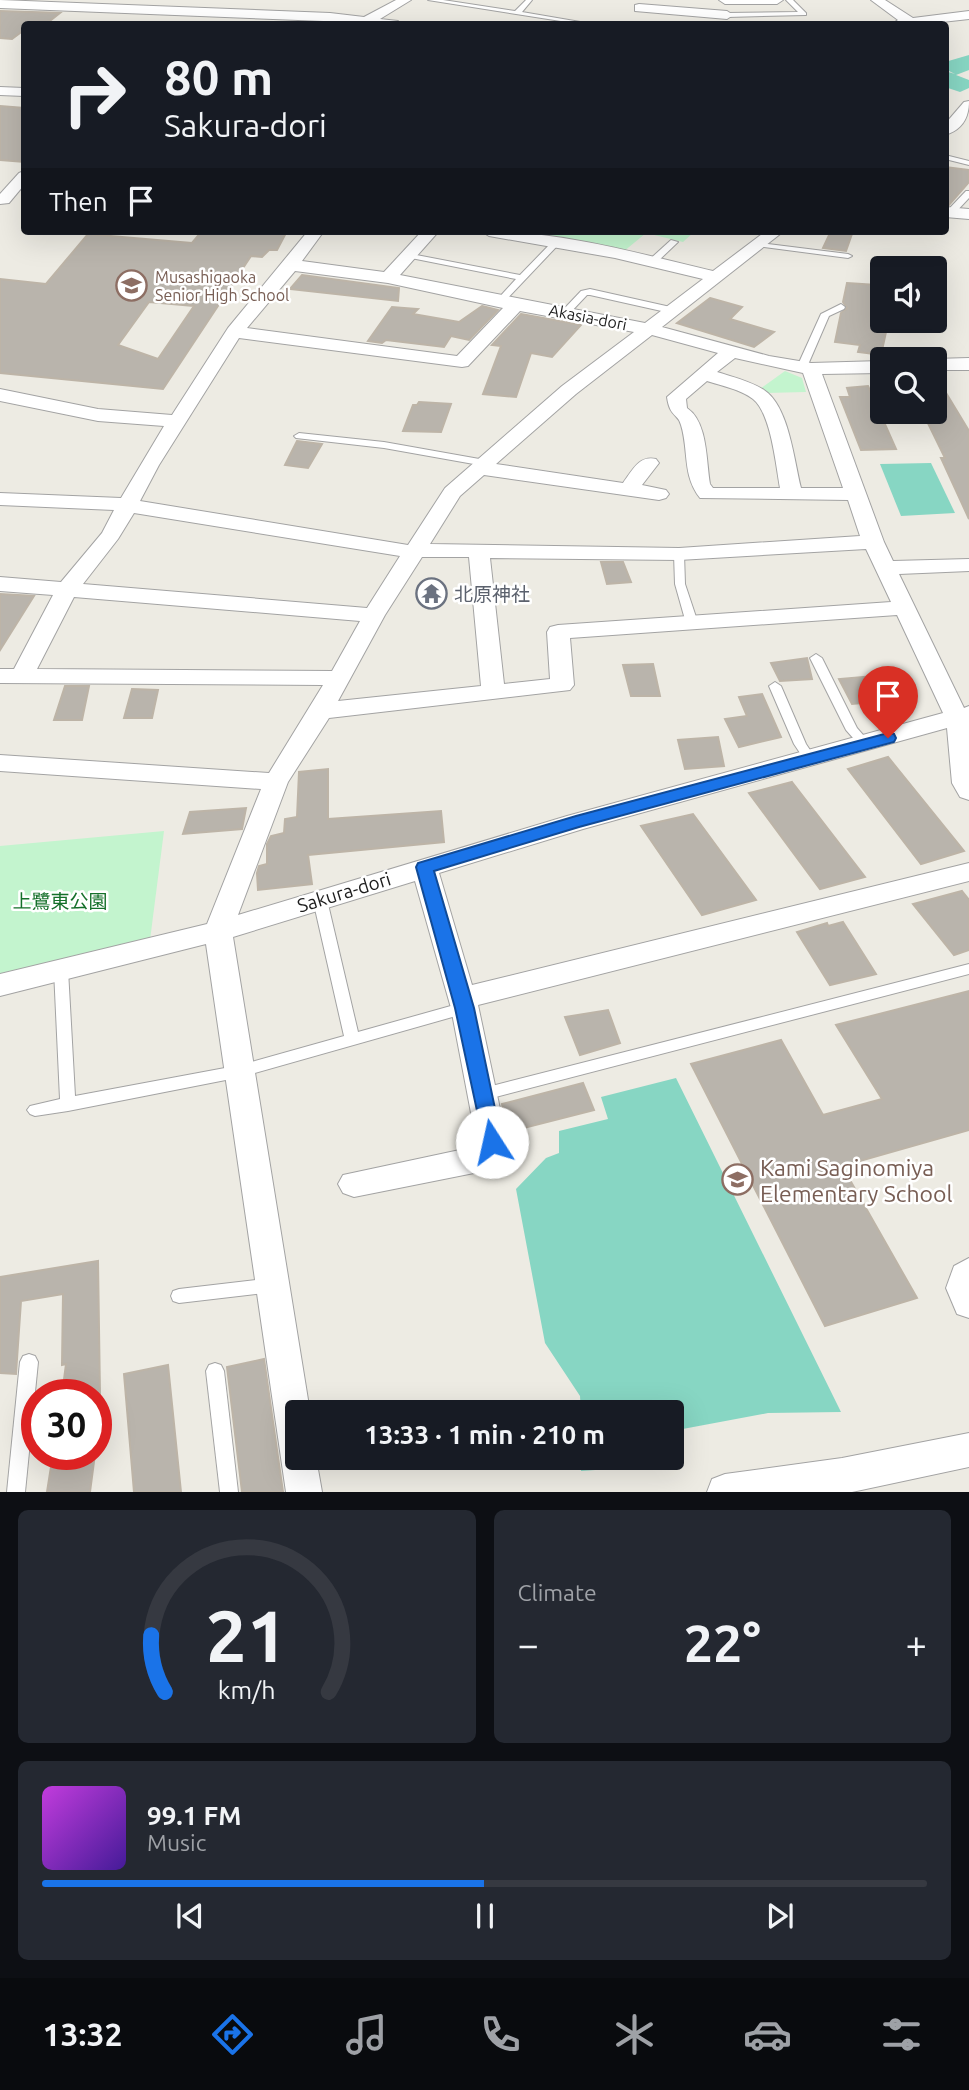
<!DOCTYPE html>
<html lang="en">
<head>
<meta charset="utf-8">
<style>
  body { margin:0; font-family:Ubuntu,"Noto Sans JP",sans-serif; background:#242831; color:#f1f3f6; height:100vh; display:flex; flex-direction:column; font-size:26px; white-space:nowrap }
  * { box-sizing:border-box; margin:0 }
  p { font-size:23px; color:#9ea1a6 }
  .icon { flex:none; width:38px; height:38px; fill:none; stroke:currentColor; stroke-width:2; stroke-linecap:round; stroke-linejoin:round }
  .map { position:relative; height:1492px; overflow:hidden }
  .sheet { display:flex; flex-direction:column; gap:18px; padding:18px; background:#0d0f14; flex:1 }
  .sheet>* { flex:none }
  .guide { position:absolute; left:21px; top:21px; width:928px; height:214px; border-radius:7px; box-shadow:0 7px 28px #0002; background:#171b24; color:#f1f3f6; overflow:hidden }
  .fabs { position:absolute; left:870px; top:256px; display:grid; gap:14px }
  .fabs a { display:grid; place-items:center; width:77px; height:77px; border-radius:7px; background:#171b24; box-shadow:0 7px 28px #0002; font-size:35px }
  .speed { position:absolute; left:21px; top:1379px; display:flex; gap:14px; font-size:35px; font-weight:700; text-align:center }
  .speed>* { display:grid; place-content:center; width:91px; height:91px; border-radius:50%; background:#171b24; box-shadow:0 7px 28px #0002; line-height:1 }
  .speed .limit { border:10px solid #d22; background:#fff; color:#111 }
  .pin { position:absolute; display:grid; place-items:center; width:60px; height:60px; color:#fff; margin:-72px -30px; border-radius:50% 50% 50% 0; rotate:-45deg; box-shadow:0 0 7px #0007 }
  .pin .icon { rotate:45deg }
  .me { position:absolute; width:77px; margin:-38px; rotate:350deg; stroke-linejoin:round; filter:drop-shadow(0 0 5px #0008) }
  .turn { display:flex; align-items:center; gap:24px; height:147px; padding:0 28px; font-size:32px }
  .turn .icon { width:91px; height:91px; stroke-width:2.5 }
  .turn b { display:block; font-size:49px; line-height:60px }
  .then { display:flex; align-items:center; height:66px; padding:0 28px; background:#0003; gap:14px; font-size:26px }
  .big { font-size:52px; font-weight:600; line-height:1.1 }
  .sheet .tile { flex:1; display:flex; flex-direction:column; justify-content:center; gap:10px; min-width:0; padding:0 24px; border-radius:10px; background:#242831 }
  .sheet .dial { align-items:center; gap:0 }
  .dial svg { height:182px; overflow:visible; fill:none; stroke:#363941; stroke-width:7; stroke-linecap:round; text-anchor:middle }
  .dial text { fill:#f1f3f6; stroke:none }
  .song { display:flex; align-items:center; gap:21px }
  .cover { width:84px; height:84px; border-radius:10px; background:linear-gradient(135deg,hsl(290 70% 55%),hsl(260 70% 35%)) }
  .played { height:7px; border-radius:4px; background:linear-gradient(90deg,#1a73e8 50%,#363941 50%) }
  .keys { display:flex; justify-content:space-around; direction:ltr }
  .heat { display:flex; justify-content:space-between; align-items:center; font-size:38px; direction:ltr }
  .sheet .tiles { flex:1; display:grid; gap:18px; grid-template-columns:1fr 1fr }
  .tile:last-child { grid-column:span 2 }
  .trip { position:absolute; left:285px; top:1400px; width:399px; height:70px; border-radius:7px; background:#171b24; box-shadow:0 7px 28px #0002; font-weight:600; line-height:70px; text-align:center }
  .menu { display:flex; height:112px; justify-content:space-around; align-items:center; background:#090b0e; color:#9ea1a6 }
  .menu .icon { width:49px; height:49px }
  .menu .active { color:#1a73e8 }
  .menu b { font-size:32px; color:#f1f3f6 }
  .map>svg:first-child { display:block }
</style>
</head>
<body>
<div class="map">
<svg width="969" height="1492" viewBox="0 0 969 1492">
  <rect width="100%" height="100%" fill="#edebe3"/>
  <g fill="#c3f4ce">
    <polygon points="543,231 695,231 683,242 646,233 623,252 536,238"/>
    <polygon points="785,371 802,378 806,392 766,393 760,389"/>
    <polygon points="164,831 150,940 0,978 0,846"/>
  </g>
  <g fill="#87d6c3">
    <polygon points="969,55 969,70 956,75 969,80 969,88 960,92 945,87 945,71 955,74 945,69 945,62"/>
    <polygon points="931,463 955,513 901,516 880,464"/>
    <polygon points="676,1078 841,1412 768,1413 672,1431 672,1412 581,1412 580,1396 545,1343 516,1189 546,1158 559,1153 559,1131 608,1119 601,1097"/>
    <polygon points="581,1458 644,1458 638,1467 581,1471"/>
  </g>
  <g fill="#b9b4ac" stroke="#bdb4a7" stroke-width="2" fill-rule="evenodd">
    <polygon points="0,11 60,13 46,24 24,24 24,30 12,39 0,38"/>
    <polygon points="0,106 24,108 24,162 0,160"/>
    <polygon points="945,167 969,170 969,182 949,205 945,204"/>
    <path d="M202,231H287L277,250H269L262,257L251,256L163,389L0,373V279L46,284L88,234L192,243ZM149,302L194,306L158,359L118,345Z"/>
    <polygon points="831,231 853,231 846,251 823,248"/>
    <polygon points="302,275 399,288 398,301 290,289"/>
    <polygon points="847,283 876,285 874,330 886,332 881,355 858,352 860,345 835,342 841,313 847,308 843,302"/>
    <polygon points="710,298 742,307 730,319 774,332 754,347 677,323"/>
    <polygon points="482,306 498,310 469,340 451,336 444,347 386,340 382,343 368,341 392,307 418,309 413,314 459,322"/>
    <polygon points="521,314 581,325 552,357 531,353 516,397 483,394 501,346 492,345"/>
    <polygon points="934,373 969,431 969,519 941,458 945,458 922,411 934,411"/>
    <polygon points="868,386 896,449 861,450 840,397 850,397 847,388"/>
    <polygon points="419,402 451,404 441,432 403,431 413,405 417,405"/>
    <polygon points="297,441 322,444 308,468 285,465"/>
    <polygon points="601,562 623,562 631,582 607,584"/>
    <polygon points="0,594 34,596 0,650"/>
    <polygon points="807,658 812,679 780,681 771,663"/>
    <polygon points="653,664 660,696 631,696 623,665"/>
    <polygon points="874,676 885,701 852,704 839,679"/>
    <polygon points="65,686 89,686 82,720 54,720"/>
    <polygon points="132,689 158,690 152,718 124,718"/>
    <polygon points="762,694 781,737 739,747 725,719 747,716 739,697"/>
    <polygon points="718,737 724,766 685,769 678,740"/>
    <polygon points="888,757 964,851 921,864 848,769"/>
    <polygon points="328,769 328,819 441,811 444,842 308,855 312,884 258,890 257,873 259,866 267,864 267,844 271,836 284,833 285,819 297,817 299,772"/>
    <polygon points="792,782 865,877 820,889 749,793"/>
    <polygon points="246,808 242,829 183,834 190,812"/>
    <polygon points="693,814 756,900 702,915 641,826"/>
    <polygon points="962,891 969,900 969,950 954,955 913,904"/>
    <polygon points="843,922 876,974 830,985 797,932 827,923 828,926"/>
    <polygon points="969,991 969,1130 842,1166 917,1298 825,1326 691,1064 781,1040 823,1115 882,1099 836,1025"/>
    <polygon points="608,1010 620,1043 580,1055 565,1017"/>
    <polygon points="583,1083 594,1110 508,1132 502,1104"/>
    <polygon points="98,1261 100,1395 62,1395 66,1364 62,1365 63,1294 21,1301 16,1374 0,1373 0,1277"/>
    <polygon points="264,1359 283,1492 242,1492 227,1367"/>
    <polygon points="168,1365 181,1492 134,1492 124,1374"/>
    <polygon points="53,1454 95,1454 90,1492 47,1492"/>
  </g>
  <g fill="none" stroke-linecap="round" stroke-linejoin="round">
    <defs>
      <g id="lane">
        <polygon points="428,0 443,0 515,11 526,0 532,0 522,12 592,24 580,24"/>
        <polygon points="786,0 793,0 806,13 806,15 727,17 724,15 727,13 798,12"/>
        <polygon points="945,155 969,161 969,165 945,159"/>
        <polygon points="966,191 969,191 969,198 953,215 947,215 947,211"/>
        <polygon points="671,240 678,242 655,264 649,264 649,260"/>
        <polygon points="552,242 559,244 502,304 499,305 495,302 516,279 406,257 402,255 406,253 520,275"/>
        <polygon points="753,242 848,254 852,256 848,258 756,246 753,246"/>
        <polygon points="590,289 675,308 679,311 675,314 590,295 587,295 569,314 563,314 563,310 581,291"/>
        <polygon points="841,304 845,307 844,309 829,316 807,367 805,369 799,369 797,367 821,314"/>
        <polygon points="299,433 384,442 485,460 490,463 485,466 384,448 296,438 294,436"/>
        <polygon points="679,551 684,554 685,584 698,623 692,626 686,623 675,584 674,554"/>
        <polygon points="816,654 822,658 857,728 871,744 869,747 861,747 846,730 810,658"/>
        <polygon points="775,682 781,686 806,744 816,759 814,762 806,762 794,744 769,686"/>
        <polygon points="320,895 325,897 327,900 358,1032 465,1002 470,1004 472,1008 470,1012 241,1077 68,1111 35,1116 30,1114 27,1110 30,1106 60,1099 54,970 56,966 61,965 66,966 68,970 75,1096 241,1065 344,1036 313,900 315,897"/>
        <polygon points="969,964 969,974 484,1100 479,1098 476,1094 479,1090 484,1088"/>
        <polygon points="272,1278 278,1280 280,1285 278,1290 272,1292 179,1303 173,1301 171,1296 173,1291 179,1289"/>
        <polygon points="29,1354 35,1356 38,1362 25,1492 7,1492 20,1362 23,1356"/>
        <polygon points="215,1363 221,1365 224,1371 238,1492 220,1492 206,1371 209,1365"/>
      </g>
      <g id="street">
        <polygon points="0,0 330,13 364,17 396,0 411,0 380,19 398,21 399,24 0,8"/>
        <polygon points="719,0 783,0 777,4 725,4"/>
        <polygon points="871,0 885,0 913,18 969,11 969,19 924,24 892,24 898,20"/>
        <polygon points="639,4 727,11 733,15 727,19 635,11 635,5"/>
        <polygon points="0,87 24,88 24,96 0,95"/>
        <path d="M969,101C969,118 962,130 945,135V124L964,102Z"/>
        <polygon points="24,171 24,185 9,203 0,204 0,194 19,173"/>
        <polygon points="945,207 969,209 969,219 945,217"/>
        <path d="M308,231H324L302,261L384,272L422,231H439L400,275L645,323L703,279L615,258L489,236L481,231C559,231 637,253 713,271L766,231H784L662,327L769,356L811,363L882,361V373L822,374L884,542L893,561L969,559V571L899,574L964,708L969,706V800L960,797L952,783L947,728L583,829L439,873L472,985L969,863V881L478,1005L507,1142C501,1156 494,1167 479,1172L354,1197L343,1193L338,1184L343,1175L469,1148L476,1139L451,1008L415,881L233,937L310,1412H298V1458H316L322,1492H286L206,944L0,996V974L207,924L261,789L0,771V755L269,773L323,685L0,683V669H14L53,595L0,591V577L61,582L102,533L114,510L0,505V493L121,498L164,426L98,421L0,401V389L98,409L172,415L228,328ZM295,271L388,283L503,308L457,356L247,328ZM520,311L634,332L562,386L445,488L408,545L140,501L159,465L239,338L462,367L468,366ZM652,335L718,353L667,397C670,418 678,413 681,425C689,451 682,475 700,498L848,500L860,536L679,548L430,544L460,496L484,475L659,500L666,498L669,494L666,490L642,485L659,463L656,459C639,455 632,471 623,483L496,464L576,394ZM735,358L803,373L843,488H801C794,461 789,406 764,390C750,381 733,377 717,372ZM707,381C722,386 740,389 753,399C771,413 776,466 780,488H713L710,484C706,461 708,422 687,408L686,399ZM134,513L400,556L367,608L83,584L118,539ZM866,549L891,602L558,625L550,627L547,632L550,679L504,684L490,558L679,560ZM422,557H469L481,686L338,701L385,615ZM74,597L360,621L332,671L37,669ZM897,615L943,713L567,816L238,915L288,782L329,718L570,690L574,685L570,638Z"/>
        <polygon points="969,358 969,370 934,370 934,359"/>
        <polygon points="969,1258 969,1318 957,1314 946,1288 954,1266"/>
        <polygon points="969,1433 969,1467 852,1492 707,1492 712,1479 725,1474 842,1458"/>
      </g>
    </defs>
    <use href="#lane" stroke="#a3a3a3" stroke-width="2"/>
    <use href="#street" stroke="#a3a3a3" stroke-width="2"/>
    <use href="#lane" fill="#fff" fill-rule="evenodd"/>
    <use href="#street" fill="#fff" fill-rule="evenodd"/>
  </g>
  <polygon fill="#1a73e8" stroke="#114b97" stroke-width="2" points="888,733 894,734 896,738 894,742 579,827 434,871 474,1008 502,1142 499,1148 492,1150 485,1148 455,1008 416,867 418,863 576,816"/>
  <defs>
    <symbol id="school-ring" viewBox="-11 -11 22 22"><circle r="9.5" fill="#fff" stroke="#8d6e63" stroke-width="1.5"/><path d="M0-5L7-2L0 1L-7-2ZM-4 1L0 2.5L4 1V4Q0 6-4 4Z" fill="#8d6e63"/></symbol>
    <symbol id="temple-ring" viewBox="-11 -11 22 22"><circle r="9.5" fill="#fff" stroke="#6b7280" stroke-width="1.5"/><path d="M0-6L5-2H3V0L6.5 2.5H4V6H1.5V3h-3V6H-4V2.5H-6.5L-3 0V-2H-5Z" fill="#6b7280"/></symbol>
  </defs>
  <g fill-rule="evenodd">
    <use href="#school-ring" x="114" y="268" width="35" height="35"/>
    <use href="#temple-ring" x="414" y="576" width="35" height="35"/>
    <use href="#school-ring" x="720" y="1162" width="35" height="35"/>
  </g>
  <g text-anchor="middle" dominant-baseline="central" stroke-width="5" stroke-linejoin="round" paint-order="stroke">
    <g font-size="16" fill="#785e54" stroke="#fff" text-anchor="start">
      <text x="155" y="277">Musashigaoka<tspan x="155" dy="18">Senior High School</tspan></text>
    </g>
    <g font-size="16" fill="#1c1c1c" stroke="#fff">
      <text transform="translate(588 317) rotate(11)">Akasia-dori</text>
    </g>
    <g font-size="19" fill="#5b616d" stroke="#fff" text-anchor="start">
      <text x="454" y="594">北原神社</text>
    </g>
    <g font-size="19" fill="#1c1c1c" stroke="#fff">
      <text transform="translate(344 892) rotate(-17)">Sakura-dori</text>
    </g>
    <g font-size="19" fill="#15702a" stroke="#fff">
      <text x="60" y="901">上鷺東公園</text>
    </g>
    <g font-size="23" fill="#785e54" stroke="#fff" text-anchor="start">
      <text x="760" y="1167">Kami Saginomiya<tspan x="760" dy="26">Elementary School</tspan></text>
    </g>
  </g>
</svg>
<div class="fabs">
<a><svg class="icon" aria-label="sound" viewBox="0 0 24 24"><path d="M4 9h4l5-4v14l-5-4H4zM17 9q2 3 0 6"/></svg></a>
<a><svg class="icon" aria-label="search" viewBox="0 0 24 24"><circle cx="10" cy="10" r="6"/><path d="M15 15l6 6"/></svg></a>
</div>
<div class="speed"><div class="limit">30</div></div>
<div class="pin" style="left:888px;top:738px;background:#d93025"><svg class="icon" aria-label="arrive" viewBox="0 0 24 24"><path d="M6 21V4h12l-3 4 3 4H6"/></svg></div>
<svg class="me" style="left:492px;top:1142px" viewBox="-20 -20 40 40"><circle r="19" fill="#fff"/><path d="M0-13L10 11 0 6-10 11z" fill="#1a73e8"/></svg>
<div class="trip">13:33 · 1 min · 210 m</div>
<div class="guide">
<div class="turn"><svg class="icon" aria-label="right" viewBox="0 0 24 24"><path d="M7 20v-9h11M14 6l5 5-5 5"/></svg><div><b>80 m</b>Sakura-dori</div></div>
<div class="then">Then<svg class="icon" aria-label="arrive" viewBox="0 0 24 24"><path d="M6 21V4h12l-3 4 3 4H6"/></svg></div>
</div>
</div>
<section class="sheet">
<div class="tiles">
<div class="tile dial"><svg viewBox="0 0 100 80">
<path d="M14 69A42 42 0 1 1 86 69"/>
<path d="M14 69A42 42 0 0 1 8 44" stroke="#1a73e8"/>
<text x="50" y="56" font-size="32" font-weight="700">21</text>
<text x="50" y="72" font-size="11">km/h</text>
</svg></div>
<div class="tile"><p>Climate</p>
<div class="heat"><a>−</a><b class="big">22°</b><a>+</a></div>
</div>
<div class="tile">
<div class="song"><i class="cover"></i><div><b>99.1 FM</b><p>Music</p></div></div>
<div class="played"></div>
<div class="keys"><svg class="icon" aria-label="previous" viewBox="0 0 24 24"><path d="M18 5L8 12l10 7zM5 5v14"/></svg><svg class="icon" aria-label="pause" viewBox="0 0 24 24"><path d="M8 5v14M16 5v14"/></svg><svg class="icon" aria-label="next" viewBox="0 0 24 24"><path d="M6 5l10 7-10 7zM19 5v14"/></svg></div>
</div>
</div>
</section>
<nav class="menu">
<b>13:32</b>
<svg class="icon active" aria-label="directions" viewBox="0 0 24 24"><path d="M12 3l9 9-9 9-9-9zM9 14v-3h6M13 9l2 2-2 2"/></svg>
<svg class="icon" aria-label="music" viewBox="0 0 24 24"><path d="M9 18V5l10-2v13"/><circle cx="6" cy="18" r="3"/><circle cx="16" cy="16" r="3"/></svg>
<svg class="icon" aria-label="phone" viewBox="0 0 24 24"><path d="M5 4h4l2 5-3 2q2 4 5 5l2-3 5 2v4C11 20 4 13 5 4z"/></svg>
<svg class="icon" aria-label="climate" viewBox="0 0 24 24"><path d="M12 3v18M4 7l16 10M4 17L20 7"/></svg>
<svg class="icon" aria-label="car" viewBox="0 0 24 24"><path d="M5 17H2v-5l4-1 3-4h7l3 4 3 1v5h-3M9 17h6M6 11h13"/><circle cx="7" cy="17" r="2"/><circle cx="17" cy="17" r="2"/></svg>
<svg class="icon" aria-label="filters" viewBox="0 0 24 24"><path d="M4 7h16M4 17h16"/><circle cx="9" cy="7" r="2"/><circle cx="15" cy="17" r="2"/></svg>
</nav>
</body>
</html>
